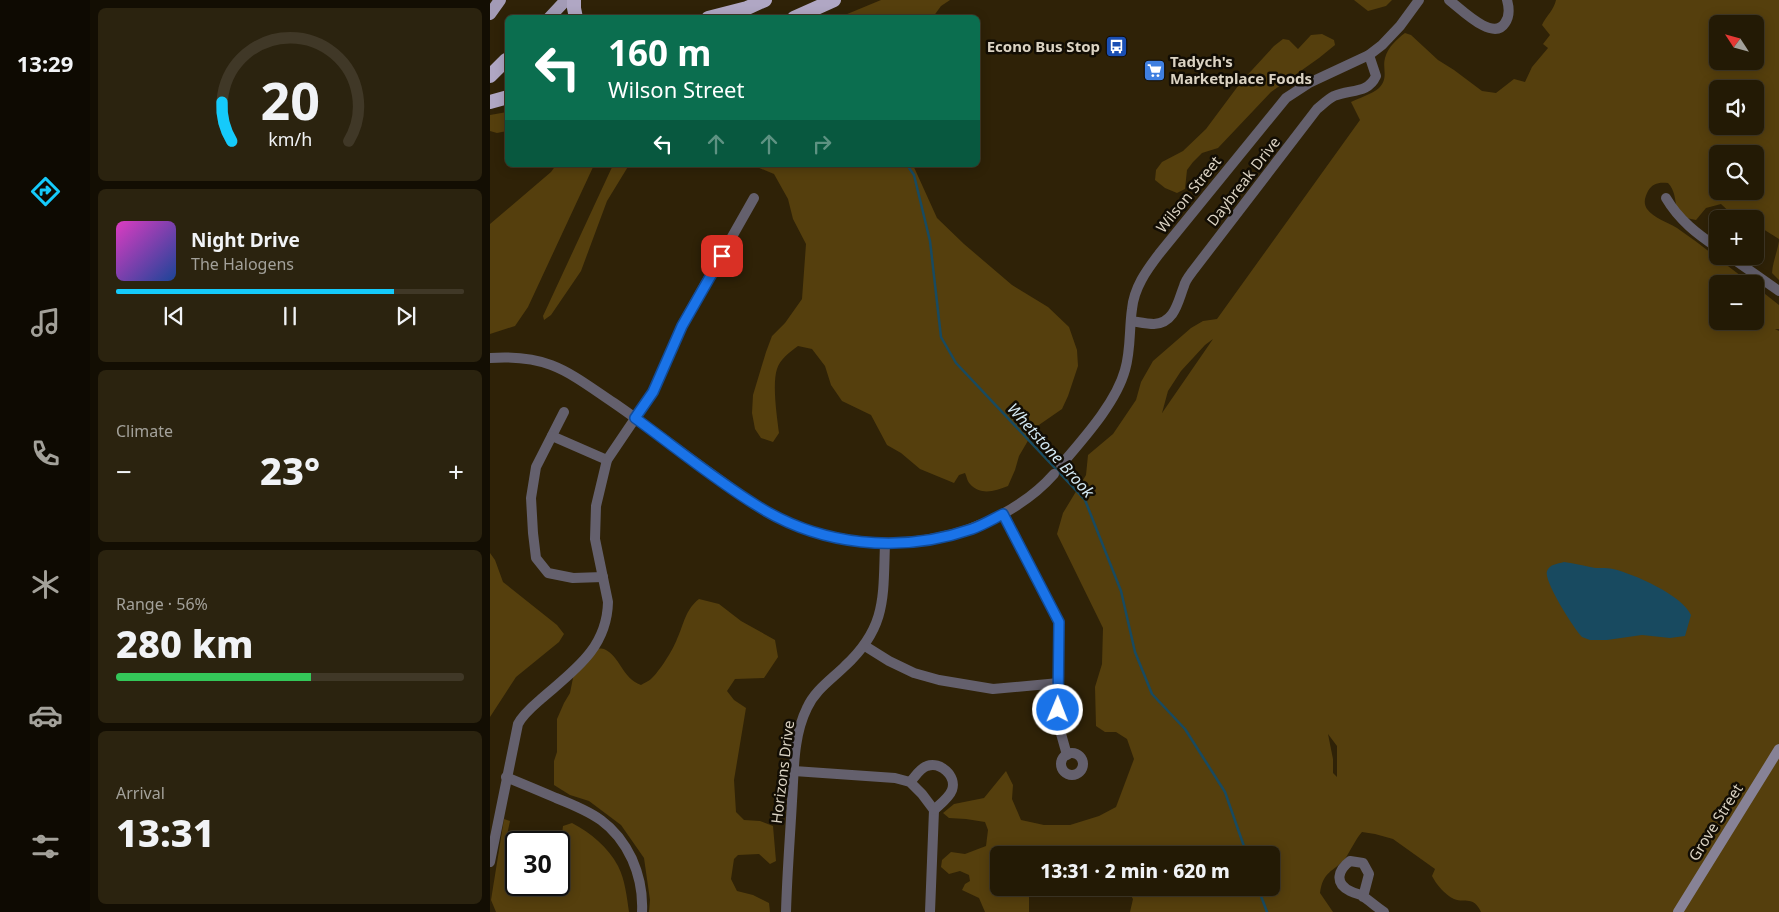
<!DOCTYPE html>
<html lang="en">
<head>
<meta charset="utf-8">
<style>
  body { margin:0; font-family:"Noto Sans",sans-serif; background:#2b230f; color:#f1f3f6; height:100vh; display:flex; flex-direction:column; font-size:19px; white-space:nowrap }
  * { box-sizing:border-box; margin:0 }
  p { font-size:16px; color:#a3a19a }
  .icon { flex:none; width:28px; height:28px; fill:none; stroke:currentColor; stroke-width:2; stroke-linecap:round; stroke-linejoin:round }
  .map { position:relative; flex:1; overflow:hidden }
  .details { display:flex; flex-direction:column; gap:8px; padding:8px; background:#130e03; width:400px }
  .details>* { flex:none }
  .top-card { position:absolute; left:15px; top:15px; width:475px; height:152px; border-radius:8px; box-shadow:0 2px 12px #0003,0 0 0 1px #403827; background:#0b6e4f; color:#fff; overflow:hidden }
  .needle { width:32px; rotate:306deg }
  .tools { position:absolute; left:1219px; top:15px; display:grid; gap:10px }
  .tools a { display:grid; place-items:center; width:55px; height:55px; border-radius:8px; background:#231a05; box-shadow:0 2px 12px #0003,0 0 0 1px #403827; font-size:25px }
  .speed { position:absolute; left:15px; top:831px; display:flex; gap:10px; font-size:25px; font-weight:700; text-align:center }
  .speed>* { display:grid; place-content:center; width:65px; height:65px; border-radius:50%; background:#231a05; box-shadow:0 2px 12px #0003,0 0 0 1px #403827; line-height:1 }
  .speed .limit { border:2px solid #111; border-radius:8px; background:#fff; color:#111 }
  .pin { position:absolute; display:grid; place-items:center; width:42px; height:42px; color:#fff; margin:-21px; border-radius:10px; box-shadow:0 2px 8px #0006 }
  .me { position:absolute; width:55px; margin:-28px; rotate:1deg; stroke-linejoin:round; filter:drop-shadow(0 0 4px #0008) }
  .turn { display:flex; align-items:center; gap:18px; height:105px; padding:0 20px; font-size:22px }
  .turn .icon { width:65px; height:65px; stroke-width:2.5 }
  .turn b { display:block; font-size:35px; line-height:42px }
  .lanes { display:flex; align-items:center; height:48px; padding:0 20px; background:#0003; justify-content:center; gap:25px; direction:ltr }
  .lanes .off { opacity:.35 }
  .big { font-size:38px; font-weight:800; line-height:1.1 }
  .details .tile { flex:1; display:flex; flex-direction:column; justify-content:center; gap:8px; min-width:0; padding:0 18px; border-radius:8px; background:#2b230f }
  .details .dial { align-items:center; gap:0 }
  .dial svg { height:130px; overflow:visible; fill:none; stroke:#403827; stroke-width:7; stroke-linecap:round; text-anchor:middle }
  .dial text { fill:#f1f3f6; stroke:none }
  .song { display:flex; align-items:center; gap:15px }
  .cover { width:60px; height:60px; border-radius:8px; background:linear-gradient(135deg,hsl(310 70% 55%),hsl(220 70% 35%)) }
  .played { height:5px; border-radius:2px; background:linear-gradient(90deg,#15cafb 80%,#403827 80%) }
  .keys { display:flex; justify-content:space-around; direction:ltr }
  .heat { display:flex; justify-content:space-between; align-items:center; font-size:28px; direction:ltr }
  .charge { height:8px; border-radius:4px; background:linear-gradient(90deg,#34c759 56%,#403827 0) }
  .trip { position:absolute; left:500px; top:846px; width:290px; height:50px; border-radius:8px; background:#231a05; box-shadow:0 2px 12px #0003,0 0 0 1px #403827; font-weight:800; line-height:50px; text-align:center }
  main { display:flex; flex:1; min-height:0 }
  .tab-bar { display:flex; flex-direction:column; width:90px; justify-content:space-around; align-items:center; background:#0e0a02; color:#a3a19a }
  .tab-bar .icon { width:35px; height:35px }
  .tab-bar .on { color:#15cafb }
  .tab-bar b { font-size:22px; color:#f1f3f6 }
  .map>svg:first-child { display:block }
</style>
</head>
<body>
<main>
<nav class="tab-bar">
<b>13:29</b>
<svg class="icon on" aria-label="directions" viewBox="0 0 24 24"><path d="M12 3l9 9-9 9-9-9zM9 14v-3h6M13 9l2 2-2 2"/></svg>
<svg class="icon" aria-label="music" viewBox="0 0 24 24"><path d="M9 18V5l10-2v13"/><circle cx="6" cy="18" r="3"/><circle cx="16" cy="16" r="3"/></svg>
<svg class="icon" aria-label="phone" viewBox="0 0 24 24"><path d="M5 4h4l2 5-3 2q2 4 5 5l2-3 5 2v4C11 20 4 13 5 4z"/></svg>
<svg class="icon" aria-label="climate" viewBox="0 0 24 24"><path d="M12 3v18M4 7l16 10M4 17L20 7"/></svg>
<svg class="icon" aria-label="car" viewBox="0 0 24 24"><path d="M5 17H2v-5l4-1 3-4h7l3 4 3 1v5h-3M9 17h6M6 11h13"/><circle cx="7" cy="17" r="2"/><circle cx="17" cy="17" r="2"/></svg>
<svg class="icon" aria-label="filters" viewBox="0 0 24 24"><path d="M4 7h16M4 17h16"/><circle cx="9" cy="7" r="2"/><circle cx="15" cy="17" r="2"/></svg>
</nav>
<section class="details">
<div class="tile dial"><svg viewBox="0 0 100 80">
<path d="M14 69A42 42 0 1 1 86 69"/>
<path d="M14 69A42 42 0 0 1 8 45" stroke="#15cafb"/>
<text x="50" y="56" font-size="32" font-weight="700">20</text>
<text x="50" y="72" font-size="11">km/h</text>
</svg></div>
<div class="tile">
<div class="song"><i class="cover"></i><div><b>Night Drive</b><p>The Halogens</p></div></div>
<div class="played"></div>
<div class="keys"><svg class="icon" aria-label="previous" viewBox="0 0 24 24"><path d="M18 5L8 12l10 7zM5 5v14"/></svg><svg class="icon" aria-label="pause" viewBox="0 0 24 24"><path d="M8 5v14M16 5v14"/></svg><svg class="icon" aria-label="next" viewBox="0 0 24 24"><path d="M6 5l10 7-10 7zM19 5v14"/></svg></div>
</div>
<div class="tile"><p>Climate</p>
<div class="heat"><a>−</a><b class="big">23°</b><a>+</a></div>
</div>
<div class="tile"><p>Range · 56%</p><b class="big">280 km</b><div class="charge"></div></div>
<div class="tile"><p>Arrival</p><b class="big">13:31</b></div>
</section>
<div class="map">
<svg width="1289" height="912" viewBox="0 0 1289 912">
  <rect width="100%" height="100%" fill="#2f2207"/>
  <g fill="#553f0d" fill-rule="evenodd">
    <polygon points="391,0 460,0 451,6 443,17 350,17"/>
    <polygon points="864,0 902,0 896,6 878,11"/>
    <path d="M1066,0H1289V239L1265,224V219H1247L1231,204L1216,208L1206,220C1177,216 1192,198 1178,183C1169,182 1163,183 1158,191C1155,197 1153,203 1157,209C1164,218 1177,222 1187,228C1212,245 1237,266 1262,284H1228V321H1265V286L1289,305V329H1285L1289,331V912H991C983,895 976,904 964,899C955,895 946,884 942,876L945,869L903,839L885,834L872,832C865,840 861,850 855,859C843,872 833,871 830,893L843,912H640L643,899L636,888H781V855H509V888H539V912H495L489,898L472,890L475,884L480,881L479,875L470,871L459,874L451,867L452,860L461,852L475,854L496,846L498,830L495,822L476,819L459,818L453,813L464,804L494,798L516,771L523,785L522,799L531,820L554,825H580L609,816L626,807L644,759L637,739L626,732H615L606,726L605,687L612,664L613,628L567,534L573,513L596,475L598,455L623,434L646,400L651,382L663,361L701,328L713,321L727,319L870,120L861,102C869,98 882,94 889,88C899,78 892,68 895,58C898,47 907,39 915,33L921,35L948,60L964,70L992,91L1006,93L1024,79L1035,82L1042,67L1058,48L1053,44L1060,35L1052,25C1056,16 1064,10 1066,0ZM1228,24H1265V61H1228ZM1228,89H1265V126H1228ZM1228,154H1265V191H1228ZM723,339L672,413L678,391L691,371L715,345ZM838,734L847,746V777L843,773V759Z"/>
    <polygon points="832,34 844,40 845,45 829,58 781,92 728,148 712,153 703,162 697,170 695,189 687,193 675,188 665,180 666,170 672,162 693,151 716,129 751,82 784,46 793,39 799,40 808,49 821,35"/>
    <polygon points="17,112 17,131 7,133 0,131 0,115"/>
    <polygon points="66,165 104,165 38,307 25,326 0,334 0,224 61,172"/>
    <polygon points="123,165 139,165 117,201 91,271 61,315 54,320 53,316"/>
    <path d="M262,165H423L447,218L474,244L522,285L558,307L579,327L587,350L588,366L578,396L572,409L546,427L529,456L525,470L518,486C505,491 491,496 480,484C477,481 477,477 475,473L469,475L464,483L430,469L411,453L397,445L381,415L352,401L341,385L335,366L322,349L308,346C300,352 290,359 287,369C282,384 287,417 289,433L283,442L271,438L265,429L262,413L263,395L276,352L282,336L295,323L312,299L316,244L303,219L298,199L284,174Z"/>
    <path d="M1289,241V280L1282,273C1283,261 1287,253 1289,241Z"/>
    <polygon points="0,553 5,560 13,582 67,625 74,634 69,642 26,677 0,717"/>
    <path d="M209,599L229,604L251,621L285,640L288,657L274,678L245,679L237,691L244,700L256,708L244,780L246,812L254,820L270,821L283,826L286,861L280,864L269,854L248,855L244,859L241,879L247,891L263,895L279,903L280,912H159L160,900L154,858L131,825L99,801L80,795L64,785V761L67,752V719L74,703L80,693L84,673L102,648C105,649 111,648 114,649C130,656 132,678 151,685C154,683 159,681 161,679C169,672 183,650 187,639C194,624 195,610 209,599Z"/>
    <path d="M14,819L20,821L16,840L22,847L26,849V885H69V868H73L78,859C76,847 71,838 73,826L82,823C101,833 118,847 128,866C135,879 137,898 139,912H6L1,900Z"/>
  </g>
  <path fill="#184a60" d="M1074,562C1083,563 1091,565 1100,567C1107,569 1116,567 1123,569C1144,574 1192,595 1201,615L1195,636L1180,638L1152,635L1117,640H1100L1092,637C1084,629 1053,580 1057,571C1060,564 1067,564 1074,562Z"/>
  <g fill="none" stroke-linecap="round" stroke-linejoin="round">
    <g stroke="#184a60" stroke-width="2.5">
      <polyline points="417,165 424,175 440,241 451,337 466,363 595,500 631,591 645,652 662,694 695,729 735,792 757,855"/>
      <polyline points="768,888 777,912"/>
    </g>
    <g stroke="#64606d" stroke-width="10">
      <path d="M959,0C971,9 1003,42 1015,23C1020,16 1019,7 1017,0"/>
      <path d="M1176,198C1189,220 1207,234 1228,248"/>
      <polyline points="1239,256 1289,291"/>
      <path d="M641,321C648,322 657,324 664,324C685,323 688,301 694,286C695,281 699,276 702,272L827,109C832,105 838,99 844,96C860,89 878,94 886,76L879,55"/>
      <path d="M0,358C59,354 78,372 124,403C156,425 187,449 219,472C240,487 261,504 284,516C334,541 391,549 446,538C488,530 535,507 564,474"/>
      <polyline points="74,412 46,467 41,498 43,533 46,558 58,573 83,578 113,577"/>
      <polyline points="62,436 117,460"/>
      <path d="M571,465C593,439 626,403 635,370C641,350 639,329 642,309C644,288 656,271 669,254L796,98L819,83L879,55L892,45L910,26L929,0"/>
      <polyline points="513,514 569,622 568,723 577,755"/>
      <polyline points="375,646 399,661 424,673 449,680 503,689 569,683"/>
      <circle cx="582" cy="764" r="11"/>
      <polyline points="304,771 405,778 420,782 432,794 444,810 440,912"/>
      <path d="M16,777C33,784 50,791 66,798C102,812 125,823 142,859C150,877 153,893 152,912"/>
      <path d="M420,782C425,777 430,768 437,766C450,761 467,776 462,790C459,798 449,805 444,810"/>
      <path d="M0,862L28,724C33,714 43,706 51,699C83,671 117,649 118,602L105,539L106,506L117,460L163,392L192,325L264,198"/>
      <path d="M873,897L879,874L873,863L860,861C848,870 844,883 860,891C864,893 868,894 871,895C879,900 886,907 894,912"/>
      <path d="M296,912C297,875 300,838 302,801C304,771 303,736 317,708C325,690 342,679 355,666C397,627 393,597 395,544"/>
    </g>
    <polyline stroke="#878296" stroke-width="10" points="1188,912 1289,749"/>
    <g stroke="#a39bb6" stroke-width="12">
      <polyline points="0,14 10,0"/>
      <polyline points="59,18 76,0"/>
    </g>
    <g stroke="#b0a7c4" stroke-width="14">
      <polyline points="84,0 84,8 86,18"/>
      <polyline points="218,18 257,8 275,0"/>
      <polyline points="304,18 344,0"/>
      <polyline points="0,76 16,60"/>
      <polyline points="0,102 18,97"/>
    </g>
  </g>
  <g fill="none" stroke-linecap="round" stroke-linejoin="round">
    <defs>
      <path id="route" d="M232,256L192,326L163,392L145,418C185,447 224,479 266,505C330,546 410,554 482,529C493,525 503,519 513,514L569,622L568,710"/>
    </defs>
    <use href="#route" stroke="#114b97" stroke-width="12"/>
    <use href="#route" stroke="#1a73e8" stroke-width="9"/>
  </g>
  <defs>
    <symbol id="bus-square" viewBox="-11 -11 22 22"><rect x="-9" y="-9" width="18" height="18" rx="4" fill="#1a4fb4" stroke="#120d04"/><path d="M-5-6H5V4H4V6H2V4H-2V6H-4V4H-5ZM-3.5-4V0h7V-4ZM-3.5 1.2v1.5H-2V1.2ZM2 1.2v1.5H3.5V1.2Z" fill="#fff"/></symbol>
    <symbol id="supermarket-square" viewBox="-11 -11 22 22"><rect x="-9" y="-9" width="18" height="18" rx="4" fill="#3f7fe0" stroke="#120d04"/><path d="M-6-5.5h2.5l.6 2H6L4.5 2H-2.5L-4.4-4H-6ZM-1.5 3.2a1.3 1.3 0 1 0 .1 0ZM3 3.2a1.3 1.3 0 1 0 .1 0Z" fill="#fff"/></symbol>
  </defs>
  <g fill-rule="evenodd">
    <use href="#bus-square" x="614" y="34" width="25" height="25"/>
    <use href="#supermarket-square" x="652" y="58" width="25" height="25"/>
  </g>
  <g text-anchor="middle" dominant-baseline="central" stroke-width="5" stroke-linejoin="round" paint-order="stroke">
    <g font-size="15" font-weight="bold" fill="#dbd3c3" stroke="#120d04" text-anchor="end">
      <text x="610" y="46">Econo Bus Stop</text>
      <text x="680" y="61" text-anchor="start">Tadych's<tspan x="680" dy="17">Marketplace Foods</tspan></text>
    </g>
    <g font-size="15" fill="#dbd3c3" stroke="#120d04">
      <text transform="translate(753 181) rotate(-52)">Daybreak Drive</text>
      <text transform="translate(698 194) rotate(-51)">Wilson Street</text>
      <text transform="translate(292 772) rotate(-83)">Horizons Drive</text>
      <text transform="translate(1225 822) rotate(-58)">Grove Street</text>
    </g>
    <g font-size="16" font-style="italic" fill="#d2e8f3" stroke="#120d04">
      <text transform="translate(561 450) rotate(48)">Whetstone Brook</text>
    </g>
  </g>
</svg>
<div class="tools">
<a><svg class="needle" viewBox="-14 -14 28 28"><path d="M0-13l5 13h-10z" fill="#e53935"/><path d="M0 13l5-13h-10z" fill="#a3a19a"/></svg></a>
<a><svg class="icon" aria-label="sound" viewBox="0 0 24 24"><path d="M4 9h4l5-4v14l-5-4H4zM17 9q2 3 0 6"/></svg></a>
<a><svg class="icon" aria-label="search" viewBox="0 0 24 24"><circle cx="10" cy="10" r="6"/><path d="M15 15l6 6"/></svg></a>
<a>+</a>
<a>−</a>
</div>
<div class="speed"><div class="limit">30</div></div>
<div class="pin" style="left:232px;top:256px;background:#d93025"><svg class="icon" aria-label="arrive" viewBox="0 0 24 24"><path d="M6 21V4h12l-3 4 3 4H6"/></svg></div>
<svg class="me" style="left:568px;top:710px" viewBox="-20 -20 40 40"><circle r="17" fill="#1a73e8" stroke="#fff" stroke-width="3"/><path d="M0-11L8 9 0 5-8 9z" fill="#fff"/></svg>
<div class="trip">13:31 · 2 min · 620 m</div>
<div class="top-card">
<div class="turn"><svg class="icon" aria-label="left" viewBox="0 0 24 24"><path d="M17 20v-9H6M10 6l-5 5 5 5"/></svg><div><b>160 m</b>Wilson Street</div></div>
<div class="lanes"><svg class="icon" aria-label="left" viewBox="0 0 24 24"><path d="M17 20v-9H6M10 6l-5 5 5 5"/></svg><svg class="icon off" aria-label="ahead" viewBox="0 0 24 24"><path d="M12 20V5M6 11l6-6 6 6"/></svg><svg class="icon off" aria-label="ahead" viewBox="0 0 24 24"><path d="M12 20V5M6 11l6-6 6 6"/></svg><svg class="icon off" aria-label="right" viewBox="0 0 24 24"><path d="M7 20v-9h11M14 6l5 5-5 5"/></svg></div>
</div>
</div>
</main>
</body>
</html>
